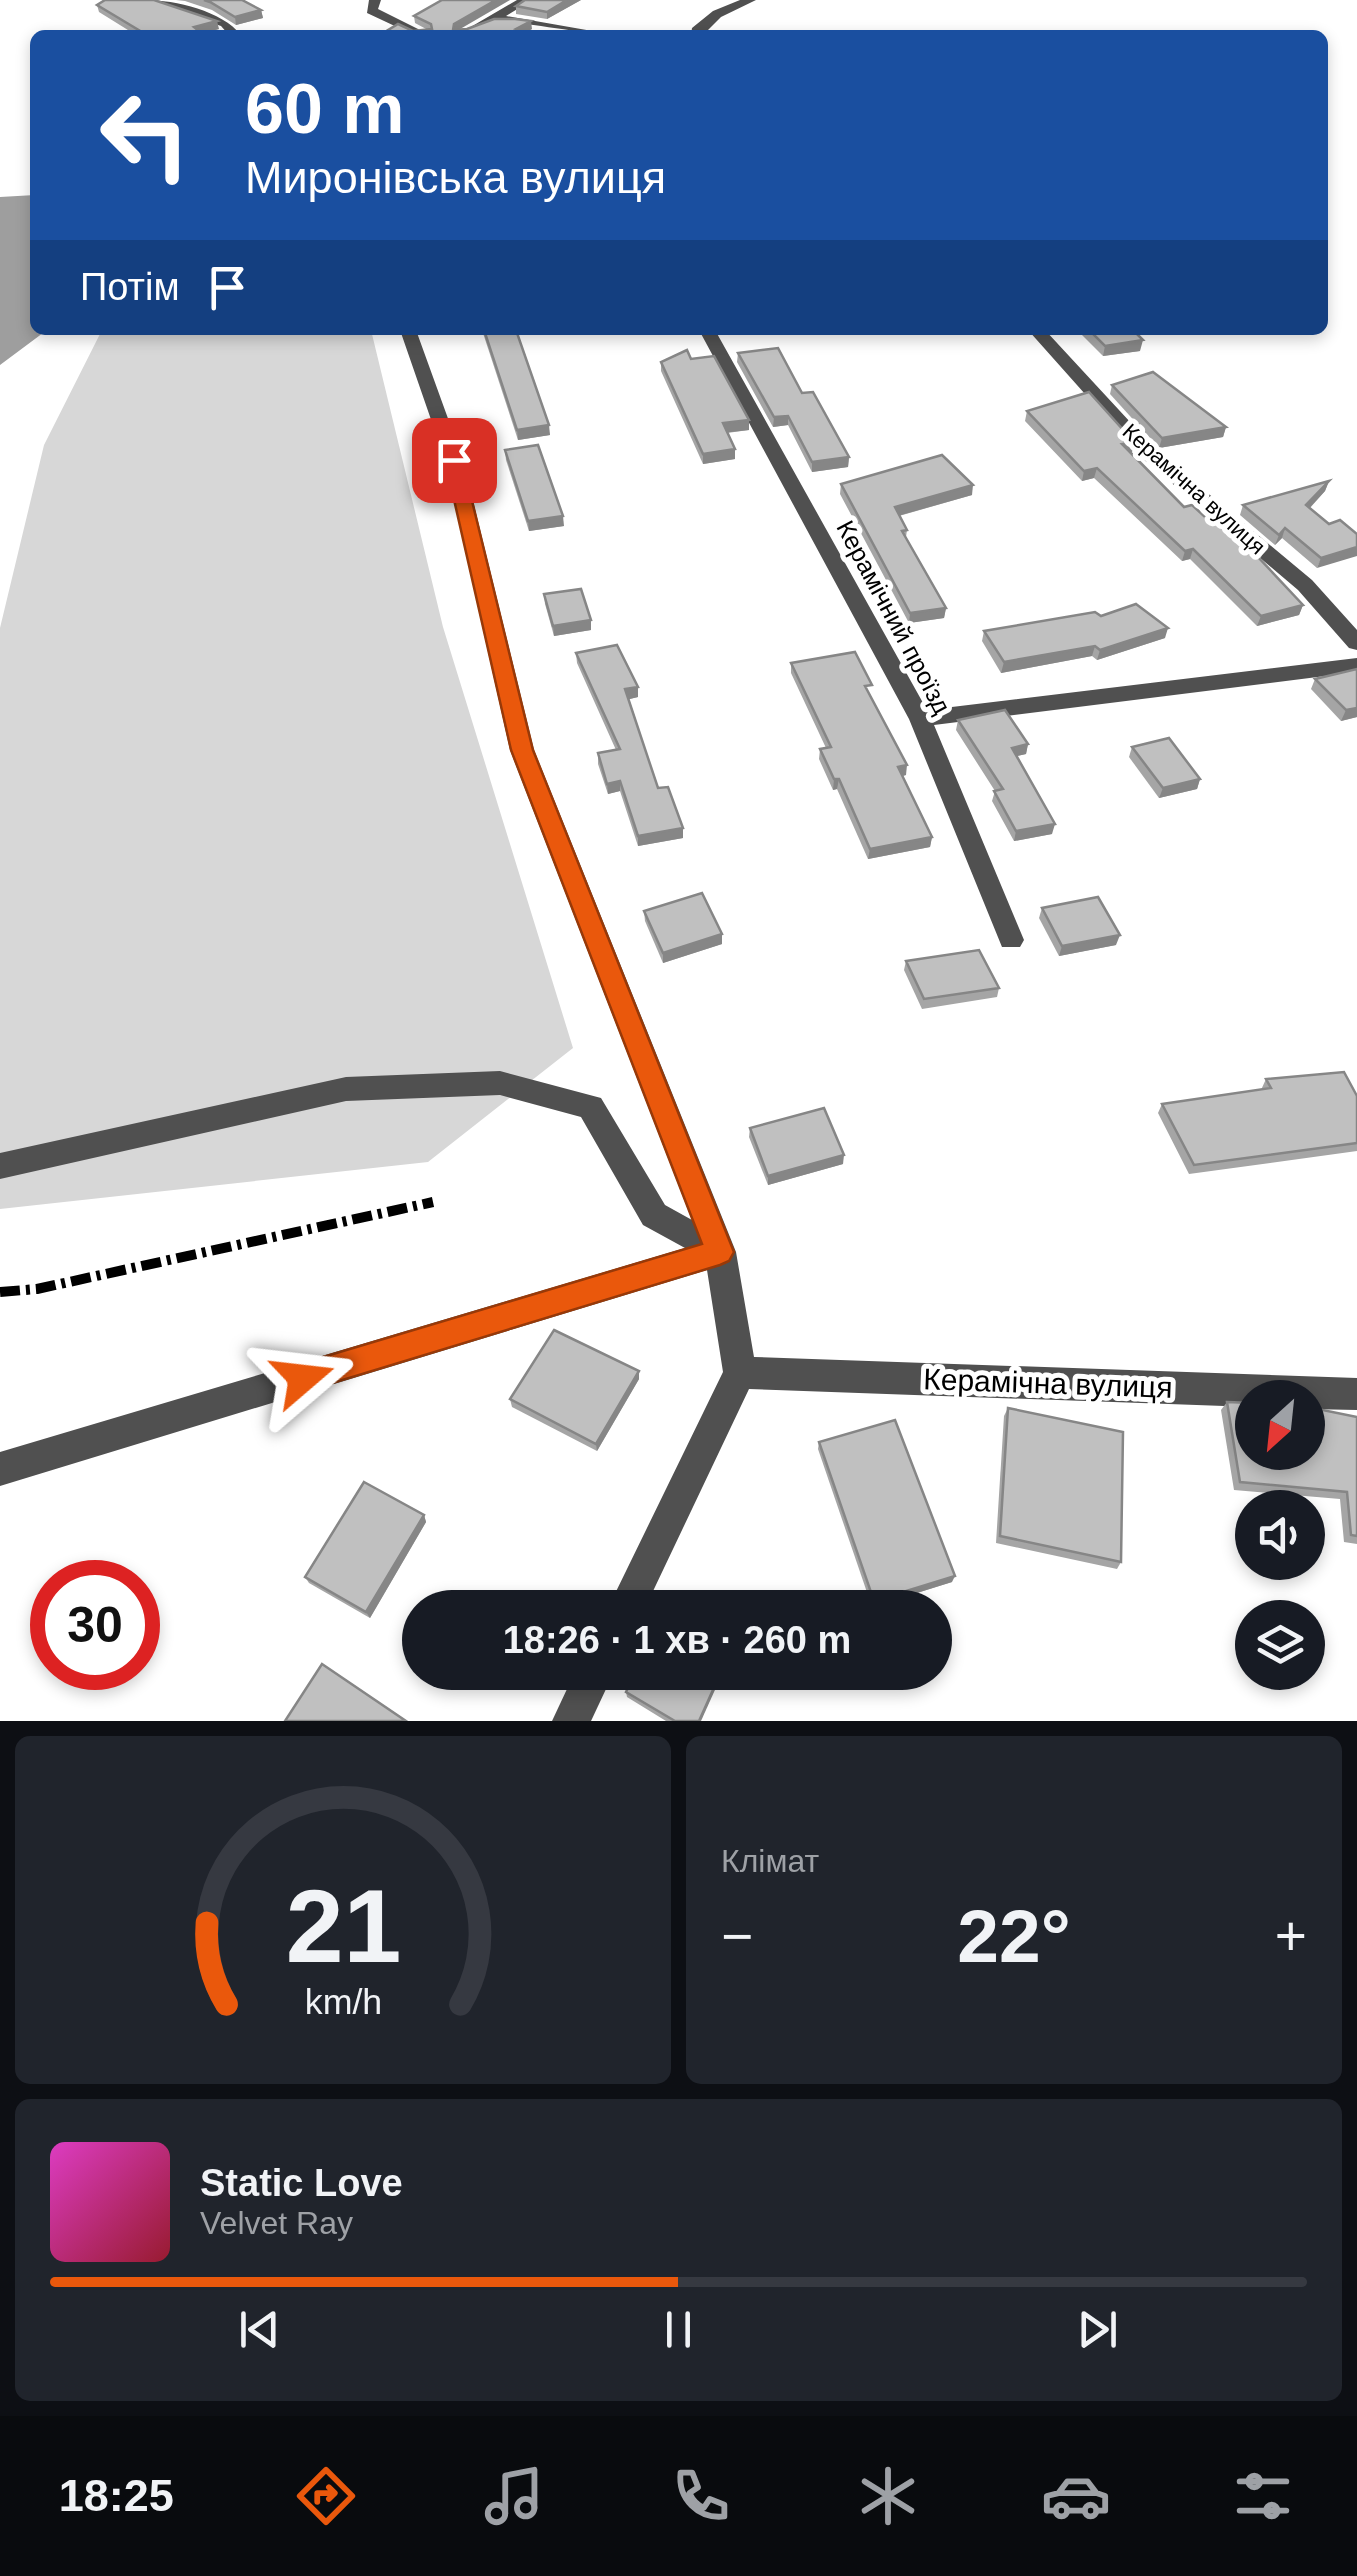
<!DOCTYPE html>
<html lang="uk">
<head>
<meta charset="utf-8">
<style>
  body { margin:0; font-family:Arial,sans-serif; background:#20242c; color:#f1f3f6; height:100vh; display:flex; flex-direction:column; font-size:38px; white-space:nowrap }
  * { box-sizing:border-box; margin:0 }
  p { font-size:32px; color:#9ea1a6 }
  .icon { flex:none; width:55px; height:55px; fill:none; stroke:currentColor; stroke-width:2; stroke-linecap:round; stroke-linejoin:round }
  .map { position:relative; height:1721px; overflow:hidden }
  .details { display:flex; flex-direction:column; gap:15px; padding:15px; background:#0d0f14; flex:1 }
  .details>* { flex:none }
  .top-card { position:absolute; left:30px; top:30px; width:1298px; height:305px; border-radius:15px; box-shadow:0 5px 15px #0003; background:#1a4fa0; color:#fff; overflow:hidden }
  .needle { width:65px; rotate:207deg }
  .buttons { position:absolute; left:1235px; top:1380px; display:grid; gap:20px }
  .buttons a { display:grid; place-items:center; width:90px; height:90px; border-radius:50%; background:#171b24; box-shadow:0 5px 15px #0003; font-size:50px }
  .speed { position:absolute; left:30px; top:1560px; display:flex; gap:20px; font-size:50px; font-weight:700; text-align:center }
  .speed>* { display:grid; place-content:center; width:130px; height:130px; border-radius:50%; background:#171b24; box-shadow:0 5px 15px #0003; line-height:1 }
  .speed .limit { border:15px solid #d22; background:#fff; color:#111 }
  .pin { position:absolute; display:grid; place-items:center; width:85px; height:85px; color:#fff; margin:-42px; border-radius:20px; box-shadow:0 5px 15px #0006 }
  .me { position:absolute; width:110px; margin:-55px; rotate:73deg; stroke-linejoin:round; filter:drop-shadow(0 0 8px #0008) }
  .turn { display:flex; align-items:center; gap:35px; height:210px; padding:0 50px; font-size:45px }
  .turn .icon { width:130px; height:130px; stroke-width:2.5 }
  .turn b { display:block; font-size:70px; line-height:85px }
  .then { display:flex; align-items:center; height:95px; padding:0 50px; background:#0003; gap:20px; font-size:38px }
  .big { font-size:75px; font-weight:800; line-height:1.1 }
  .details .tile { flex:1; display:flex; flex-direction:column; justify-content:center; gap:15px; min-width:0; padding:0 35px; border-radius:15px; background:#20242c }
  .details .dial { align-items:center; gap:0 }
  .dial svg { height:260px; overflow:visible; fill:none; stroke:#363941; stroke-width:7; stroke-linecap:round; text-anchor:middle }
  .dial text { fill:#f1f3f6; stroke:none }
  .song { display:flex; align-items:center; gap:30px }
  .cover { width:120px; height:120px; border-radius:15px; background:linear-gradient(135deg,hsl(310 70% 55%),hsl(350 70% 35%)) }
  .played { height:10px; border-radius:5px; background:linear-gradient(90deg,#ea580c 50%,#363941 50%) }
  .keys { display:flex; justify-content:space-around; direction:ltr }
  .heat { display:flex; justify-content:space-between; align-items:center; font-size:55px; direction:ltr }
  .details .tiles { flex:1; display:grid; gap:15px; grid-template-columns:1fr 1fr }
  .tile:last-child { grid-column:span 2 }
  .trip { position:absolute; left:402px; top:1590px; width:550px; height:100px; border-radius:50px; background:#171b24; box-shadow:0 5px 15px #0003; font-weight:800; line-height:100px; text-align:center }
  .menu { display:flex; height:160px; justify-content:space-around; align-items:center; background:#090b0e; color:#9ea1a6 }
  .menu .icon { width:70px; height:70px }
  .menu .on { color:#ea580c }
  .menu b { font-size:45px; color:#f1f3f6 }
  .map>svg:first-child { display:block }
</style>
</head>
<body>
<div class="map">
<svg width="1357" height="1721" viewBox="0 0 1357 1721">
  <rect width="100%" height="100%" fill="#fff"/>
  <polygon fill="#d7d7d7" points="102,330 371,330 443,627 573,1048 428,1162 0,1209 0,628 44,445"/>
  <polygon fill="#9e9e9e" points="35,195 35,330 47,330 0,365 0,197"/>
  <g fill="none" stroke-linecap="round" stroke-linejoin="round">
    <g fill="#505050" fill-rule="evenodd">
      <path d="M145,0C176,0 222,11 241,35H229L221,26Z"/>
      <polygon points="369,0 381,0 378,9 430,35 414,35 367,13"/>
      <path d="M517,0H532L506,16L615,35C588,35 511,19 494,23C479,26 473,35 457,35Z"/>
      <polygon points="740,0 756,0 721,17 703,35 691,35 692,28 713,11"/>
      <polygon points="400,330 416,330 463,460 534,750 736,1252 754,1357 1357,1378 1357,1410 1308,1409 1308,1398 1252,1398 1252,1407 749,1389 645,1608 608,1608 723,1372 707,1270 0,1486 0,1452 685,1248 643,1225 581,1117 500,1095 346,1101 0,1179 0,1153 346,1077 500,1071 601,1098 665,1205 692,1220 510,750 445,460"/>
      <polygon points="699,330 715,330 927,710 1357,658 1357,672 934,725 1024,940 1020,947 1002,947 909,719"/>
      <polygon points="1028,330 1045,330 1156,450 1312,580 1357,630 1357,650 1349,648 1298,590 1142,458"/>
      <polygon points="575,1672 614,1672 591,1721 552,1721"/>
    </g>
    <polyline stroke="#000" stroke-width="10" stroke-dasharray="20 6 4 6" stroke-linecap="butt" points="0,1292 37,1289 433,1202"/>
  </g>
  <g fill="#a5a5a5">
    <polygon points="176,0 242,0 261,10 263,18 236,25 212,10 185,1"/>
    <polygon points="525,0 581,0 547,19 516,14 516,6"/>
    <polygon points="97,5 219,29 202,34 204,35 136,35 99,12"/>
    <polygon points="414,16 459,29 532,29 525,32 380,35 428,30 415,23"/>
    <polygon points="482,330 516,330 550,435 518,440"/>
    <polygon points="1077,330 1133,330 1140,351 1103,356"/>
    <polygon points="738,353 802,393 849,457 848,467 812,472 788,425 773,427 737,362"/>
    <polygon points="691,359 749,420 749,430 727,433 735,459 703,464 661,371 661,362"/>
    <polygon points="1112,385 1226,427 1223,437 1159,448 1110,394"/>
    <polygon points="1027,411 1134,442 1132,452 1130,453 1184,507 1204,516 1263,552 1260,560 1303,605 1299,615 1257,626 1190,559 1182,561 1094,478 1082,481 1025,421"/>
    <polygon points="505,450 564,526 529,531 506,460"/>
    <polygon points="1329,481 1325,491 1310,508 1329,524 1340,520 1317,568 1282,538 1275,545 1240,515 1243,505"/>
    <polygon points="841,484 972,495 899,516 907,530 906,537 946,608 944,618 909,623 840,494"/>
    <polygon points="544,594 591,620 591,630 554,636 545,604"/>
    <polygon points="1101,616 1165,638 1097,660 1092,656 1001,673 982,641 984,631"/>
    <polygon points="576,653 638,697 629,699 658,788 683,838 638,846 620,791 608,794 598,764 598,753 616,750 577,663"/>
    <polygon points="791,663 870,695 906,775 903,776 932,837 930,847 868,859 837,789 833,790 819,759 820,749 826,748 791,673"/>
    <polygon points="1357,669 1357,717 1341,721 1311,689 1315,679"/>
    <polygon points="958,720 1028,744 1026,754 1017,756 1052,834 1014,841 992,801 995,791 956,730"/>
    <polygon points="1132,747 1200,779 1197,789 1159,798 1129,757"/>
    <polygon points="1042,908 1116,945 1059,956 1039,918"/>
    <polygon points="644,911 722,944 663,963 645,921"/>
    <polygon points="906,961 999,988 997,997 922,1009 904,970"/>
    <polygon points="1266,1079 1357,1096 1357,1151 1189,1174 1158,1113 1162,1104 1261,1090"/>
    <polygon points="750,1128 843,1164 768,1185 749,1137"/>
    <polygon points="639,1371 639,1379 597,1451 512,1407 510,1399"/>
    <polygon points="1227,1402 1357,1417 1357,1544 1344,1542 1340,1499 1234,1490 1221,1410"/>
    <polygon points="1008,1408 1121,1562 1117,1569 996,1543 1004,1416"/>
    <polygon points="819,1442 952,1582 872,1607 818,1449"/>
    <polygon points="424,1515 426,1522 370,1618 309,1583 305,1577"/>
    <polygon points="626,1692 701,1721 666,1721 627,1697"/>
  </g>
  <g fill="#868686">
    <polygon points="496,0 510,0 455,32 453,30 454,24"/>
    <polygon points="567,0 581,0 547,19 547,12"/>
    <polygon points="261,10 263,18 236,25 235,17"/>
    <polygon points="217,21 219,29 195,35 194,27"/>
    <polygon points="531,21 532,29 521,35 516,29"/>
    <polygon points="1143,340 1140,351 1103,356 1105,346"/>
    <polygon points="788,416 788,425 773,427 774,417"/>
    <polygon points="749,420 749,430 722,433 723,423"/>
    <polygon points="549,425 550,435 518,440 517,430"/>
    <polygon points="1226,427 1223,437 1159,448 1162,438"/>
    <polygon points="1134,442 1132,452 1119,454 1122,444"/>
    <polygon points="735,449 735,459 703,464 703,454"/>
    <polygon points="849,457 848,467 812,472 812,462"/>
    <polygon points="1097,468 1094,478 1082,481 1084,471"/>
    <polygon points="1329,481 1325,491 1303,515 1306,505"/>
    <polygon points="973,485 972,495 894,517 895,507"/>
    <polygon points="563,516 564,526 529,531 528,521"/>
    <polygon points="1285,528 1282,538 1275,545 1279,535"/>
    <polygon points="1357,547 1357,556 1317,568 1321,558"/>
    <polygon points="1193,549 1190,559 1182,561 1185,551"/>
    <polygon points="1303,605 1299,615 1257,626 1261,616"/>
    <polygon points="946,608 944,618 909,623 910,613"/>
    <polygon points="591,620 591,630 554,636 553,626"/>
    <polygon points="1168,628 1165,638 1097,660 1100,650"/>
    <polygon points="1095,646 1092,656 1001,673 1004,662"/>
    <polygon points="638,687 638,697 626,700 625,689"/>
    <polygon points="1357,708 1357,717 1341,721 1346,710"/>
    <polygon points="1028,744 1026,754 1009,758 1012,748"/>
    <polygon points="907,765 906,775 897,777 898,767"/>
    <polygon points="834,779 839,779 837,789 833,790"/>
    <polygon points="1200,779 1197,789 1159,798 1163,788"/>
    <polygon points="620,781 620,791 608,794 607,784"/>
    <polygon points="1055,824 1052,834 1014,841 1016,831"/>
    <polygon points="683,828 683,838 638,846 638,836"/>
    <polygon points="932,837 930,847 868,859 870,849"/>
    <polygon points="722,934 722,944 663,963 663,953"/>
    <polygon points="1120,935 1116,945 1059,956 1062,946"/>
    <polygon points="844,1155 843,1164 768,1185 768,1176"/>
    <polygon points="639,1371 639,1379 597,1451 596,1444"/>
    <polygon points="424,1515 426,1522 370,1618 366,1612"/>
    <polygon points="955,1576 952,1582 872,1607 874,1601"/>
    <polygon points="721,1672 723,1672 701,1721 699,1721"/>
  </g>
  <g fill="#c0c0c0" stroke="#868686" stroke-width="2.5">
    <polygon points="105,0 154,0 217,21 194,27 204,35 147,35 97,5"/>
    <polygon points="204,0 242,0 261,10 235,17 210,2"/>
    <polygon points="442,0 496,0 454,24 453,30 467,29 494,19 515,19 531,21 516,29 534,35 380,35 398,24 413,31 432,29 431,24 414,16"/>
    <polygon points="525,0 567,0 547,12 516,6"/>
    <polygon points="484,330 516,330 549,425 517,430"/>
    <polygon points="1089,330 1133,330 1143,340 1105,346"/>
    <polygon points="778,348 802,393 813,392 849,457 812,462 788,416 774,417 738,353"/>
    <polygon points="687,350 691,359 714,356 749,420 723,423 735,449 703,454 661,362"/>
    <polygon points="1153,372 1226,427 1162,438 1112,385"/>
    <polygon points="1089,392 1134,442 1122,444 1184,507 1192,505 1204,516 1215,512 1263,552 1258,557 1303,605 1261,616 1193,549 1185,551 1097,468 1084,471 1027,411"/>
    <polygon points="538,445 563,516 528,521 505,450"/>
    <polygon points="942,455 973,485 895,507 907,530 902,531 946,608 910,613 841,484"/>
    <polygon points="1329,481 1306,505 1329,524 1340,520 1357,534 1357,547 1321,558 1285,528 1279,535 1243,505"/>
    <polygon points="581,589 591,620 553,626 544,594"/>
    <polygon points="1136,604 1168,628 1100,650 1095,646 1004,662 984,631 1095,612 1101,616"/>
    <polygon points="617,645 638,687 625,689 658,788 668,787 683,828 638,836 620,781 607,784 598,753 620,749 576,653"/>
    <polygon points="855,652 872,685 865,686 907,765 898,767 932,837 870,849 839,779 834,779 820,749 831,747 791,663"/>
    <polygon points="1357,669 1357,708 1346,710 1315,679"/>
    <polygon points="1005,710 1028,744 1012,748 1055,824 1016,831 994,791 1003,789 958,720"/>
    <polygon points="1169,738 1200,779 1163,788 1132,747"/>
    <polygon points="702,893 722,934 663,953 644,911"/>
    <polygon points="1098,897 1120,935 1062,946 1042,908"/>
    <polygon points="979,950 999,988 924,999 906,961"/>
    <polygon points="1344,1072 1357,1096 1357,1143 1194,1165 1162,1104 1271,1088 1266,1079"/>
    <polygon points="824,1108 844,1155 768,1176 750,1128"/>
    <polygon points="554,1330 639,1371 596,1444 510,1399"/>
    <polygon points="1227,1402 1252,1403 1252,1452 1308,1452 1308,1407 1357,1417 1357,1536 1351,1535 1347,1492 1240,1482"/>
    <polygon points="1008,1408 1123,1432 1121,1562 1000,1536"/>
    <polygon points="895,1420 955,1576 874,1601 819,1442"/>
    <polygon points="364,1482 424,1515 366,1612 305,1577"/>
    <polygon points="322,1664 406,1721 285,1721"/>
    <polygon points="636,1672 721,1672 699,1721 675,1721 626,1692"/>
  </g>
  <polygon fill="#ea580c" stroke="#983908" stroke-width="2.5" points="454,455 462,460 533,750 734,1252 729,1261 720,1265 303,1392 292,1388 288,1378 292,1367 303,1363 702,1244 511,750 445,460"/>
  <g text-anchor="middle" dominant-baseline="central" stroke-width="10" stroke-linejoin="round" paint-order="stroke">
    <g font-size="22" fill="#000" stroke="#fff">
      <text transform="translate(1194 489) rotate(42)">Керамічна вулиця</text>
    </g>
    <g font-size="25" fill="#000" stroke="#fff">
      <text transform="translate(894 617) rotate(62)">Керамічний проїзд</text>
    </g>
    <g font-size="30" fill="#000" stroke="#fff">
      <text transform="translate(1048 1383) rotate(2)">Керамічна вулиця</text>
    </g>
  </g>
</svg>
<div class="buttons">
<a><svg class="needle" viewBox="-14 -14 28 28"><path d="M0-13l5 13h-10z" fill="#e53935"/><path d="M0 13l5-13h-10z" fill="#9ea1a6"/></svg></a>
<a><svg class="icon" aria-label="sound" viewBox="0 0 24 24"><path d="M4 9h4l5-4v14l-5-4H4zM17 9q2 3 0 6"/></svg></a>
<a><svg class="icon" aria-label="layers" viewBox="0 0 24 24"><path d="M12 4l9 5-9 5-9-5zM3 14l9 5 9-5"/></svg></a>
</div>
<div class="speed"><div class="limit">30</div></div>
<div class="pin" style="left:454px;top:460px;background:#d93025"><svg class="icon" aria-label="arrive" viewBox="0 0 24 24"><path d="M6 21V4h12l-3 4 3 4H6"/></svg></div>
<svg class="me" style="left:303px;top:1378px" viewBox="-20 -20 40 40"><path d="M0-17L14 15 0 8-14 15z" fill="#ea580c" stroke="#fff" stroke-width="4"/></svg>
<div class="trip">18:26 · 1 хв · 260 m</div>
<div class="top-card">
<div class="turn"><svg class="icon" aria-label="left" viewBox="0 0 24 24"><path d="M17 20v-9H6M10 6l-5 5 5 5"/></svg><div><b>60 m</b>Миронівська вулиця</div></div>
<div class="then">Потім<svg class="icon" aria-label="arrive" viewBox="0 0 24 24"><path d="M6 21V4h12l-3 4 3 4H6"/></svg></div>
</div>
</div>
<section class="details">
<div class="tiles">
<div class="tile dial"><svg viewBox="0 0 100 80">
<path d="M14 69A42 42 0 1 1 86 69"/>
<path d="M14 69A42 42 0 0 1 8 44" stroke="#ea580c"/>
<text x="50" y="56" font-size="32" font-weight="700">21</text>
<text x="50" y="72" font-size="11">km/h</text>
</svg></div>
<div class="tile"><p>Клімат</p>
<div class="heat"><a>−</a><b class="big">22°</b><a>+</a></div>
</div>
<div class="tile">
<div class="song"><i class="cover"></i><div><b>Static Love</b><p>Velvet Ray</p></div></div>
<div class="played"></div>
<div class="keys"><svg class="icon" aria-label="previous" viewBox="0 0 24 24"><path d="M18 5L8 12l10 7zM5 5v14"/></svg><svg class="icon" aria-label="pause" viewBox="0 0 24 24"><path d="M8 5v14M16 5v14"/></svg><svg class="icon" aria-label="next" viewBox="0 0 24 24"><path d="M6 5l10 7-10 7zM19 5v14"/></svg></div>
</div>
</div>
</section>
<nav class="menu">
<b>18:25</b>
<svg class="icon on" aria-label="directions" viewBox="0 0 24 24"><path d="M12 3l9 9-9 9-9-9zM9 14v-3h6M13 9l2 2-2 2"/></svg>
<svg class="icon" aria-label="music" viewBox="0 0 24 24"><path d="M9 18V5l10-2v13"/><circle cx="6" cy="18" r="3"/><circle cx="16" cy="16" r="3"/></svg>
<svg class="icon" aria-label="phone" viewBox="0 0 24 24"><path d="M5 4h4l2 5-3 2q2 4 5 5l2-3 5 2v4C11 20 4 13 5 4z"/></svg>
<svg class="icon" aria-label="climate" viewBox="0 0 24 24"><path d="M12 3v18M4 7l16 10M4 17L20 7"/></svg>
<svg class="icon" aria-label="car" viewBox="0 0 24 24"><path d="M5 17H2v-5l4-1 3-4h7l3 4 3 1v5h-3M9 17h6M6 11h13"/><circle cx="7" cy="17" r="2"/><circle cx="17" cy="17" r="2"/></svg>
<svg class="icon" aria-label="filters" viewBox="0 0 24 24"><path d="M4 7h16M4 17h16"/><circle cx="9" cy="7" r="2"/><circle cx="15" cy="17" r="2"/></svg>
</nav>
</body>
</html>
